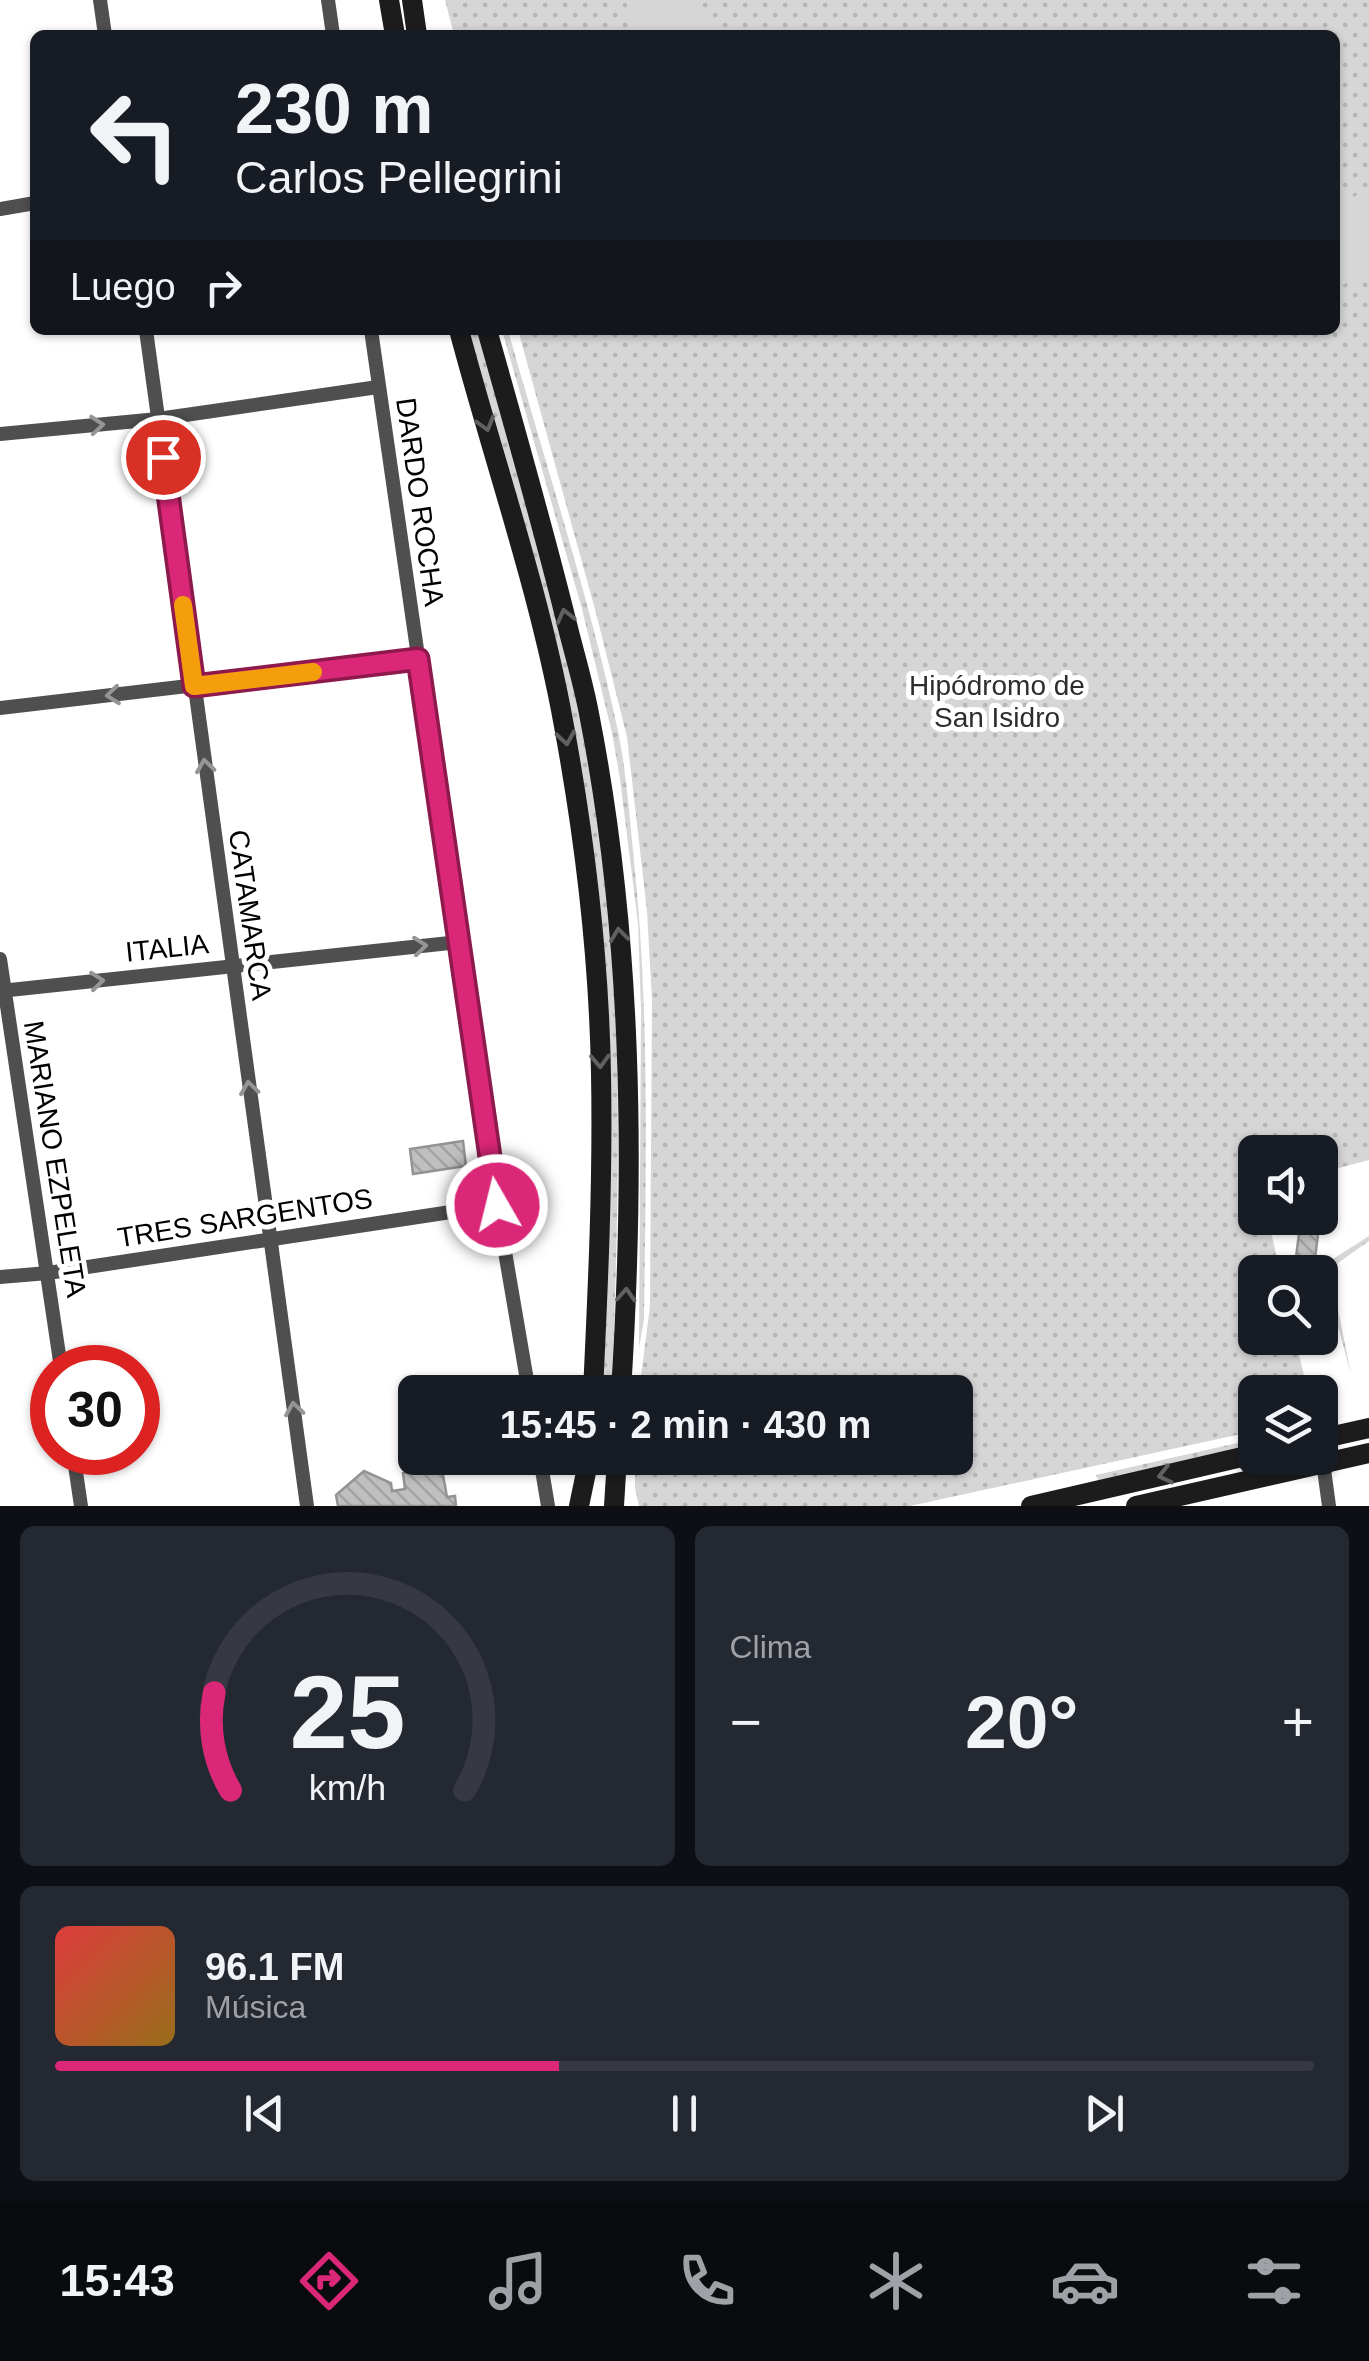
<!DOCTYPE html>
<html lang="es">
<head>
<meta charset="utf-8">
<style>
  body { margin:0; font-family:Arial,sans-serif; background:#242831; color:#f1f3f6; height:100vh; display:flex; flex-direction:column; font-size:38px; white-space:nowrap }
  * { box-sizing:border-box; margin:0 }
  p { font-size:32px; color:#9ea1a6 }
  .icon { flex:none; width:55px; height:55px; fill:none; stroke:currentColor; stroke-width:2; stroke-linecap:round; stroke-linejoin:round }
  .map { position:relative; height:1506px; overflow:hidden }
  .sheet { display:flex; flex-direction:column; gap:20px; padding:20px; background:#0d0f14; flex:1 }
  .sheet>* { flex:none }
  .guide { position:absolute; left:30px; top:30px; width:1310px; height:305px; border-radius:15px; box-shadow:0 2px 8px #0004; background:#171b24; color:#f1f3f6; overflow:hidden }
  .buttons { position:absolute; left:1238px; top:1135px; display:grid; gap:20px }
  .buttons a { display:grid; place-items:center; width:100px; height:100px; border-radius:15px; background:#171b24; box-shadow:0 2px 8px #0004; font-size:50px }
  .speed { position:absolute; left:30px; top:1345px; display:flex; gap:20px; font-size:50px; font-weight:700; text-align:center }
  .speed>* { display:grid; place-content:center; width:130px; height:130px; border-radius:50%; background:#171b24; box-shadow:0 2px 8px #0004; line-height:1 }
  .speed .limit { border:15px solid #d22; background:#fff; color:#111 }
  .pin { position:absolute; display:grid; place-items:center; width:85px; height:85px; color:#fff; margin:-42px; border:5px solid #fff; border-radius:50%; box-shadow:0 2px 10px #0007 }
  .me { position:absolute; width:110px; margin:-55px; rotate:352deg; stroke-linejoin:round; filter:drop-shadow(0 0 8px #0008) }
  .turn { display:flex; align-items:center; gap:35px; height:210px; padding:0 40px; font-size:45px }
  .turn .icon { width:130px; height:130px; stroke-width:2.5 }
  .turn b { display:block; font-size:70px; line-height:85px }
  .then { display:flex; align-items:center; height:95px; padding:0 40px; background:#0003; gap:20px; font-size:38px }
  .big { font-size:75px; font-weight:600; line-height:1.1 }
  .sheet .widget { flex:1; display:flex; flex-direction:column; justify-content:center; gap:15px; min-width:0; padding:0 35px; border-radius:15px; background:#242831 }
  .sheet .dial { align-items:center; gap:0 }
  .dial svg { height:260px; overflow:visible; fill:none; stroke:#363941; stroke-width:7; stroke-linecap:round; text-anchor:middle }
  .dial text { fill:#f1f3f6; stroke:none }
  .song { display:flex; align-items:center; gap:30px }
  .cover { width:120px; height:120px; border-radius:15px; background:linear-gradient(135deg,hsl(0 70% 55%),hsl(40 70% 35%)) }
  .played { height:10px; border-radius:5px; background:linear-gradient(90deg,#db2777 40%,#363941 40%) }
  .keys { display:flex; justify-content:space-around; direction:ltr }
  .heat { display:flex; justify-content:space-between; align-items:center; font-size:55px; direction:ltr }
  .sheet .tiles { flex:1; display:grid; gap:20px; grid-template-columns:1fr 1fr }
  .widget:last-child { grid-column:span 2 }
  .trip { position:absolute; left:398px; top:1375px; width:575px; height:100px; border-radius:15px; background:#171b24; box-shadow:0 2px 8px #0004; font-weight:600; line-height:100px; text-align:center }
  .tab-bar { display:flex; height:160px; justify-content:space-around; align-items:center; background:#090b0e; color:#9ea1a6 }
  .tab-bar .icon { width:70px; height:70px }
  .tab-bar .current { color:#db2777 }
  .tab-bar b { font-size:45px; color:#f1f3f6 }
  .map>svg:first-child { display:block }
</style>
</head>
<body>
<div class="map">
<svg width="1369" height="1506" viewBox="0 0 1369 1506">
  <defs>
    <pattern id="grass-dots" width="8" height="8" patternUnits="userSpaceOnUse" patternTransform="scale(2.5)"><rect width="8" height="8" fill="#d6d6d6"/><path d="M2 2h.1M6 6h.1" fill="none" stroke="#b6b6b6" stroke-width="1.8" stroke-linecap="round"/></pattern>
    <pattern id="building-back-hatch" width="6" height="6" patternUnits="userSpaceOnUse" patternTransform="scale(2.5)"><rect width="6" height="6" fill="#bfbfbf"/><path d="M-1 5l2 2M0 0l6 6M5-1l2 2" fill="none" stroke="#a2a2a2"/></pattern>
  </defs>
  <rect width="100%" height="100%" fill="#fff"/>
  <g fill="url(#grass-dots)">
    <polygon points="445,0 1369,0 1369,1160 1320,1173 1320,1152 1255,1152 1255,1218 1268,1218 1280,1272 1255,1272 1255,1338 1295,1338 1308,1392 1255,1392 1255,1431 910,1506 639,1506 635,1488 635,1458 955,1458 955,1392 639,1392 650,1306 652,1000 647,911 627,737 596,613 518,330 1335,330 1335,35 454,35"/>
    <path d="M465,330H478C518,474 564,617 590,764C627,971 619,1183 612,1392H600L599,917Z"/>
    <path d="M502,330H508C545,463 589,596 618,731C626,770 629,811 633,851C650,1007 646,1163 644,1319L639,1348L641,1009L638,923L620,779L612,733L582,609Z"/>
    <polygon points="1369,1236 1369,1241 1338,1263 1335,1294 1351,1374 1329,1294 1333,1259"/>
    <polygon points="1255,1439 1255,1444 1098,1480 1096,1475"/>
  </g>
  <g fill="#d6d6d6">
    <polygon points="625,0 697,0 717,35 641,35"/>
    <polygon points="1369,188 1369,273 1335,288 1335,208"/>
  </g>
  <g fill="url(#building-back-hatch)" stroke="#939393" stroke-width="2.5">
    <polygon points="463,1141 466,1166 413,1174 410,1149"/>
    <polygon points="1301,1218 1320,1218 1314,1267 1295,1265"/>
    <polygon points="415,1442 415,1458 440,1458 447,1497 455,1496 456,1506 338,1506 336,1495 364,1471 391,1483 392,1491 405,1489 403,1473 409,1472 404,1444"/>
  </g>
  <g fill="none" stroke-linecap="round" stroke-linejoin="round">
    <g stroke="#4f4f4f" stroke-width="14">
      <polyline points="100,0 105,35"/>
      <polyline points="328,0 333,35"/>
      <polyline points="0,209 35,203"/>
      <polyline points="146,330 307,1506"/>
      <polyline points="371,330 497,1205 529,1392"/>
      <polyline points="0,434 158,419 378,387"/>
      <polyline points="0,708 418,659"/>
      <polyline points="0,959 61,1368"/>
      <polyline points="0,991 459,942"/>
      <polyline points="0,1277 48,1273 497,1205"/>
      <polyline points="1320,1440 1329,1506"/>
      <polyline points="73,1452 81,1506"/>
      <polyline points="540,1458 548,1506"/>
    </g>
    <g stroke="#1c1c1c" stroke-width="20">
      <polyline points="389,0 395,35"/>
      <polyline points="412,0 417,35"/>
      <path d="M459,330C494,462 540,592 564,726C585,840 599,958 601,1074C603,1180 598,1286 593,1392"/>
      <path d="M487,330C514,425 541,520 565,616C573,650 584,684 590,719C633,940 635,1168 621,1392"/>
      <polyline points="1320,1439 1369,1428"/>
      <polyline points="579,1506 589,1458"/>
      <polyline points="614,1506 617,1458"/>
      <polyline points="1031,1506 1255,1454"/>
      <polyline points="1136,1506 1369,1453"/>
    </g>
  </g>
  <defs><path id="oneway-chevron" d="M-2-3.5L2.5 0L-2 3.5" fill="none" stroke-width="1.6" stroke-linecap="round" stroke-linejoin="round" transform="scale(2.5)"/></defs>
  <g stroke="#606060">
    <use href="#oneway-chevron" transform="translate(486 424) rotate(74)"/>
    <use href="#oneway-chevron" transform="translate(565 616) rotate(-104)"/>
    <use href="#oneway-chevron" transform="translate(566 738) rotate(81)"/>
    <use href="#oneway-chevron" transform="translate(619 935) rotate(-97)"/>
    <use href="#oneway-chevron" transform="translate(600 1061) rotate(88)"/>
    <use href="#oneway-chevron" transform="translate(626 1295) rotate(-87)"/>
    <use href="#oneway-chevron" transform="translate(1165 1475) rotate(167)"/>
  </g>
  <g stroke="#959595">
    <use href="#oneway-chevron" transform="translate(97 425) rotate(-5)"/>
    <use href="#oneway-chevron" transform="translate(113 695) rotate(174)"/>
    <use href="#oneway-chevron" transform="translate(205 766) rotate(-98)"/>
    <use href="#oneway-chevron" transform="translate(420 946) rotate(-6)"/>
    <use href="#oneway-chevron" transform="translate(97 981) rotate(-6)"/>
    <use href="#oneway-chevron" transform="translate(249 1088) rotate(-98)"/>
    <use href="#oneway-chevron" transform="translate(294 1409) rotate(-98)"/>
  </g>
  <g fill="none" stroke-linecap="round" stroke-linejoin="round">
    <defs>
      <polyline id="route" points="163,457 194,686 418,659 497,1205"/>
    </defs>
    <use href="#route" stroke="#8e194d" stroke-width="25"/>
    <use href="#route" stroke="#db2777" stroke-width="18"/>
    <polyline stroke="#f59e0b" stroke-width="18" points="183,605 194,686 313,672"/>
  </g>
  <g text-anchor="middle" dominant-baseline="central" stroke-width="10" stroke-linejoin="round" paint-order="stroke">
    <g font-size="28" fill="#000" stroke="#fff">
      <text transform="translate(420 502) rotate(82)">DARDO ROCHA</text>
      <text transform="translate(250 915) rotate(82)">CATAMARCA</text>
      <text transform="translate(167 948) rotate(-6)">ITALIA</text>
      <text transform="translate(55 1159) rotate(81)">MARIANO EZPELETA</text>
      <text transform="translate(245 1218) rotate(-9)">TRES SARGENTOS</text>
    </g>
    <g font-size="28" fill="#2d2d2d" stroke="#fff">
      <text x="997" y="685">Hipódromo de<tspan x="997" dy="32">San Isidro</tspan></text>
    </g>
  </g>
</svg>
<div class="buttons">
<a><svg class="icon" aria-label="sound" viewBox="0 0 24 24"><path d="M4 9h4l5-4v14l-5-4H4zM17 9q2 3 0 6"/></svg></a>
<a><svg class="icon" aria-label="search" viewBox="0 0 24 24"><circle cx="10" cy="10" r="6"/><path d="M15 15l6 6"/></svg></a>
<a><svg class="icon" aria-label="layers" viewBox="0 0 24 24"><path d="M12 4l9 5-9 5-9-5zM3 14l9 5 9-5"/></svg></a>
</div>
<div class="speed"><div class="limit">30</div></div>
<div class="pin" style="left:163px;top:457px;background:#d93025"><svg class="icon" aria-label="arrive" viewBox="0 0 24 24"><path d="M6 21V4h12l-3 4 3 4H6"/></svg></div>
<svg class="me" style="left:497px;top:1205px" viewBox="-20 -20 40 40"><circle r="17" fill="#db2777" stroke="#fff" stroke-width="3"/><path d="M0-11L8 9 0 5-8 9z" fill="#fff"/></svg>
<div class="trip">15:45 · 2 min · 430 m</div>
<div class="guide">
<div class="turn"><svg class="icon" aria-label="left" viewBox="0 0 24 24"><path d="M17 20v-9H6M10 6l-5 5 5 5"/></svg><div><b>230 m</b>Carlos Pellegrini</div></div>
<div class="then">Luego<svg class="icon" aria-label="right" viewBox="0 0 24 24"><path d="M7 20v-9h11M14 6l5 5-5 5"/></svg></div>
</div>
</div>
<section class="sheet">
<div class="tiles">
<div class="widget dial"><svg viewBox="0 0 100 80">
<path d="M14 69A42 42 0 1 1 86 69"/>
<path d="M14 69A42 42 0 0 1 9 39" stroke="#db2777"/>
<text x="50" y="56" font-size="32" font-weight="700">25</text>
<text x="50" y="72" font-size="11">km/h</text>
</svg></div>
<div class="widget"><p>Clima</p>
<div class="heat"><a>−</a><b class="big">20°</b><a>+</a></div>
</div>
<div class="widget">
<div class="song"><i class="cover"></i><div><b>96.1 FM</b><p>Música</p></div></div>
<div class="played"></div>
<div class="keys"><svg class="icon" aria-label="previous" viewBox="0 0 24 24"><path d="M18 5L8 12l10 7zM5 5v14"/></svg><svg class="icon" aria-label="pause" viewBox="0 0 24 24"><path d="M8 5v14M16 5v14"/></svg><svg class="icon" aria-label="next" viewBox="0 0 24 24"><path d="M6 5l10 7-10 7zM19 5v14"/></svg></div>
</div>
</div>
</section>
<nav class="tab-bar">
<b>15:43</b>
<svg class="icon current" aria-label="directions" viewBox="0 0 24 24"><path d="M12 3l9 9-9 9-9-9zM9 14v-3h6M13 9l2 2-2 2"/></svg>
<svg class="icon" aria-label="music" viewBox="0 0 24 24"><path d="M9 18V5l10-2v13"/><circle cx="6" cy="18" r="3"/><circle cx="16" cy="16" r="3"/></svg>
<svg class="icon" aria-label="phone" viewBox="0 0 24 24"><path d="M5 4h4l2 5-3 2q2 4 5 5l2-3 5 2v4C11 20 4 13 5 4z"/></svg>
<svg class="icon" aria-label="climate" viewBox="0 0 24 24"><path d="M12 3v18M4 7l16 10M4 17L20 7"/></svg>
<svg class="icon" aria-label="car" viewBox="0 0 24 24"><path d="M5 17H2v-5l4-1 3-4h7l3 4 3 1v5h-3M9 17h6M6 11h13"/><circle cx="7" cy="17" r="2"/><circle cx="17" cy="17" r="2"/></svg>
<svg class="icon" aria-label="filters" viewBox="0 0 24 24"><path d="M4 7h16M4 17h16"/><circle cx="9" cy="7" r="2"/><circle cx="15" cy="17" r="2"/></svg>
</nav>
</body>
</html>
